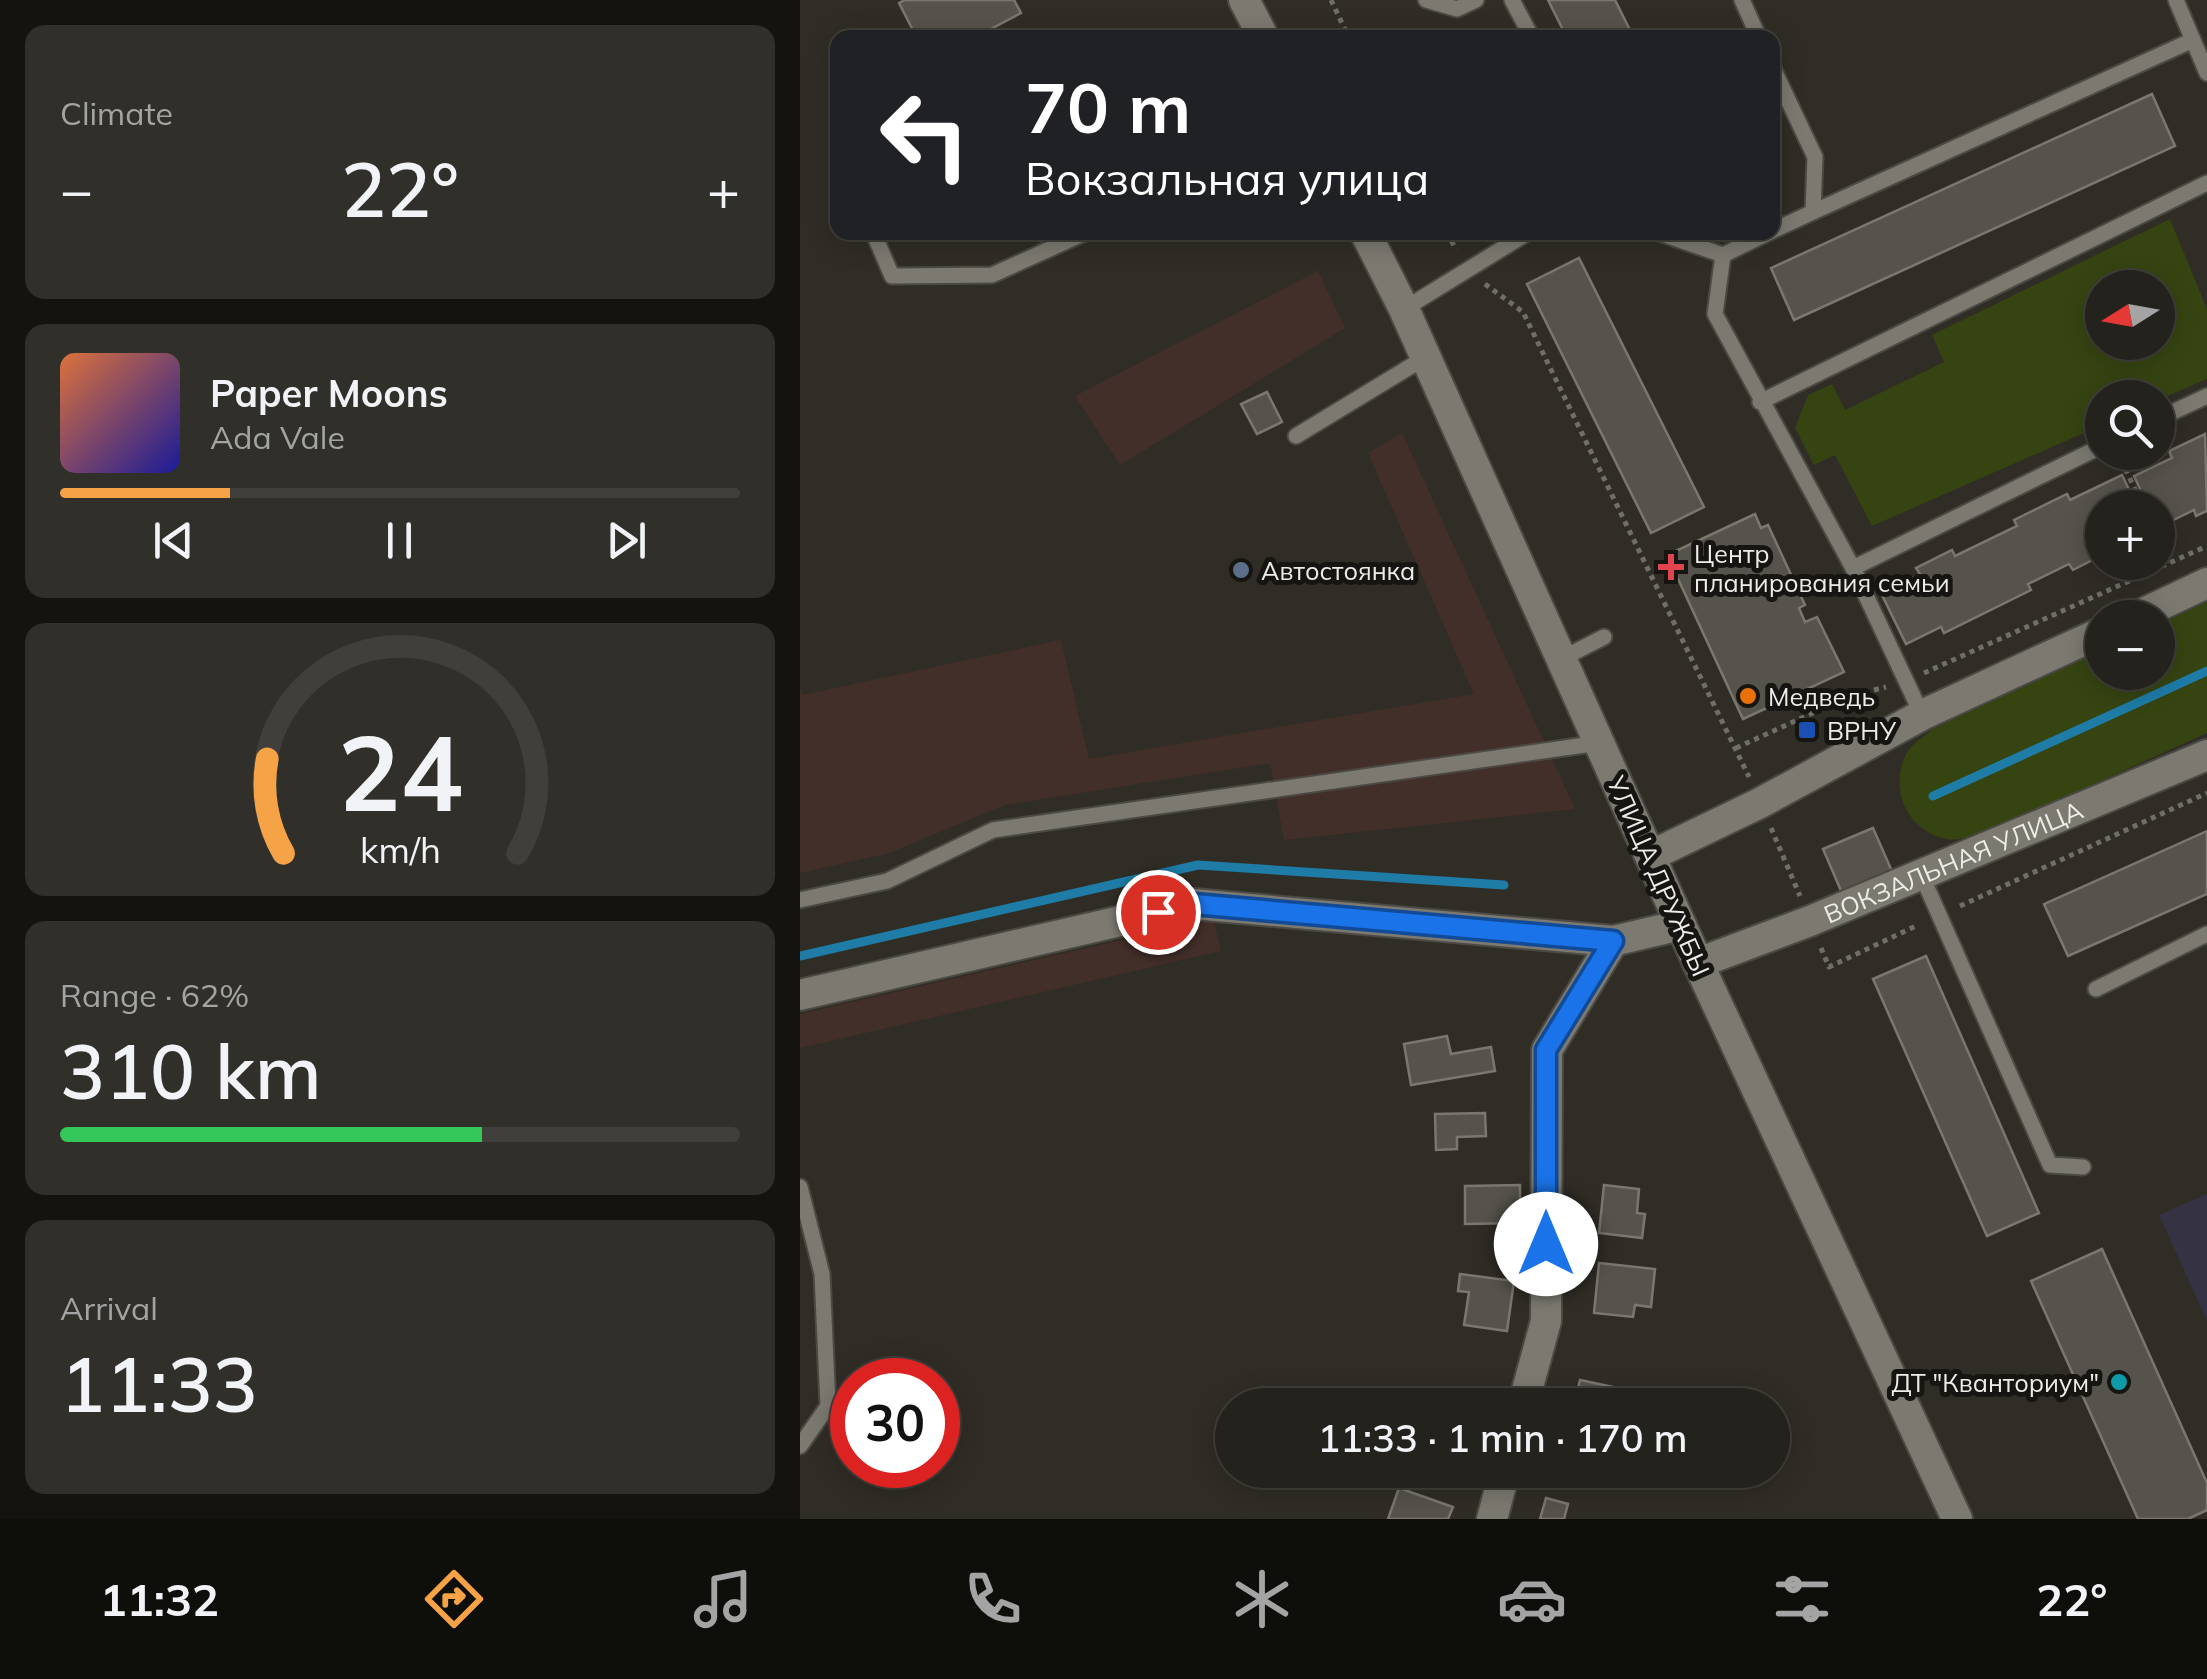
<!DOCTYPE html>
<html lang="en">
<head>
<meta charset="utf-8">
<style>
  body { margin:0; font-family:Mulish,sans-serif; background:#302f29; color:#f1f3f6; height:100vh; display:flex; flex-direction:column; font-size:38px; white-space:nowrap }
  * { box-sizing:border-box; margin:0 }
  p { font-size:32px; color:#a3a4a3 }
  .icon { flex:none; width:55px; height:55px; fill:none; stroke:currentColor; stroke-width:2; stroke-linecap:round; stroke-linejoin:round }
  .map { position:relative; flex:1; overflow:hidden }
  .side { display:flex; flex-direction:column; gap:25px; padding:25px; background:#14130f; width:800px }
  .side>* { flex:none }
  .banner { position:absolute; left:30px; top:30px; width:950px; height:210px; border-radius:20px; box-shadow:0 5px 25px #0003,0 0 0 2px #413f3b; background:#202124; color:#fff; overflow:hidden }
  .needle { width:65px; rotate:259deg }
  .controls { position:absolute; left:1285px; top:270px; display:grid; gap:20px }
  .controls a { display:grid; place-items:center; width:90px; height:90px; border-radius:50%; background:#24221c; box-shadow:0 5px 25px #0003,0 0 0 2px #413f3b; font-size:50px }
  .speed { position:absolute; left:30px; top:1358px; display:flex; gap:20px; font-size:50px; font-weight:700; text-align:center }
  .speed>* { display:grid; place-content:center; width:130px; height:130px; border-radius:50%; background:#24221c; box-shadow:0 5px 25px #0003,0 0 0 2px #413f3b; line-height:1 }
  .speed .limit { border:15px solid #d22; background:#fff; color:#111 }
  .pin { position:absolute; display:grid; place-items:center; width:85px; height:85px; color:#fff; margin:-42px; border:5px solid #fff; border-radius:50%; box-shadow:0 2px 10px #0007 }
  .me { position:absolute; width:110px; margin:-55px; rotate:0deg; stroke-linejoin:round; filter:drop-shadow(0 0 8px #0008) }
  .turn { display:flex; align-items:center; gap:35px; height:210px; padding:0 30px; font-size:45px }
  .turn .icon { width:130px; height:130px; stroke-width:2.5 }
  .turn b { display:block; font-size:70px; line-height:85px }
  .big { font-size:75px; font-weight:600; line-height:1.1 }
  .side .tile { flex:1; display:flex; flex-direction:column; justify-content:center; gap:15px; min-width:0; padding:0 35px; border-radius:20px; background:#302f29 }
  .side .dial { align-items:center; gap:0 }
  .dial svg { height:260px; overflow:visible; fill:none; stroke:#413f3b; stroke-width:7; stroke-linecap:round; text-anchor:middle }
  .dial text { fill:#f1f3f6; stroke:none }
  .song { display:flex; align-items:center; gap:30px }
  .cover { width:120px; height:120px; border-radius:15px; background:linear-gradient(135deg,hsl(20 70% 55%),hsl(240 70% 35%)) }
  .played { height:10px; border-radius:5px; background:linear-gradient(90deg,#f6a247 25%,#413f3b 25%) }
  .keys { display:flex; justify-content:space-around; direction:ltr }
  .heat { display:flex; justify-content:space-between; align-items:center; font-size:55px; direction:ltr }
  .charge { height:15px; border-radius:8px; background:linear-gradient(90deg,#34c759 62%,#413f3b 0) }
  .trip { position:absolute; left:415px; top:1388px; width:575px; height:100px; border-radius:50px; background:#24221c; box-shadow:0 5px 25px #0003,0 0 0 2px #413f3b; font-weight:600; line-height:100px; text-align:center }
  .tab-bar { display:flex; height:160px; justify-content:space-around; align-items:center; background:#0e0e0b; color:#a3a4a3 }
  .tab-bar .icon { width:70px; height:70px }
  .tab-bar .current { color:#f6a247 }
  .tab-bar b { font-size:45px; color:#f1f3f6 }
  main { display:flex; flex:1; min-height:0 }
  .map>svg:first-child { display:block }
</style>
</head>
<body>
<main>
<section class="side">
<div class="tile"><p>Climate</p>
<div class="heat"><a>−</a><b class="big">22°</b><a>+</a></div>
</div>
<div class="tile">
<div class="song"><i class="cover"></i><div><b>Paper Moons</b><p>Ada Vale</p></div></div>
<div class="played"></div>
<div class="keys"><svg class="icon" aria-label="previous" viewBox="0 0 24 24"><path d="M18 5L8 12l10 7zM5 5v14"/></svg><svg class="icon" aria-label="pause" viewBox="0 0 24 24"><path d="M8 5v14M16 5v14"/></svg><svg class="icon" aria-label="next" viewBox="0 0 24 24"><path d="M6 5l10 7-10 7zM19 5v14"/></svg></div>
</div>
<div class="tile dial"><svg viewBox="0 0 100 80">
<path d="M14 69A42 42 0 1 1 86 69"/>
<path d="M14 69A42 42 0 0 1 9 40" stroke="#f6a247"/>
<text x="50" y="56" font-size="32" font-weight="700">24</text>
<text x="50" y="72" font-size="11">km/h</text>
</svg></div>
<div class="tile"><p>Range · 62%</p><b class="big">310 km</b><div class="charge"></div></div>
<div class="tile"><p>Arrival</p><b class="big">11:33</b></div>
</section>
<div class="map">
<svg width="1407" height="1519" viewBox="0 0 1407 1519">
  <rect width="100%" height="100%" fill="#302d26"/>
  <g fill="#432f2a">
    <polygon points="518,271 545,328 320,465 275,396"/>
    <polygon points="602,433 775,809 484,840 470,763 205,805 89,853 0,873 0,689 2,695 261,640 289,759 674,694 568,453"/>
    <polygon points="413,919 421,951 0,1048 0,1014"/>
  </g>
  <polygon fill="#343243" points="1407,1194 1407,1321 1359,1215"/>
  <g fill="#364412" fill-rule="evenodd">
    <path d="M1370,219L1407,309V379L1358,400V398H1302V425L1072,526L1035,455L1014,465L995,428L1008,395L1032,384L1045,410L1144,362L1132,335ZM1302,288H1358V342H1302Z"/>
    <path d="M1407,602V733L1179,836C1169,837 1156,841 1147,839C1106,831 1087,786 1108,751C1114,742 1125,736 1133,729L1302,650V672H1358V625Z"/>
  </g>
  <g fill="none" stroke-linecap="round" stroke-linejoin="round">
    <g stroke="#1e7ca7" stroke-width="9">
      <polyline points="1133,796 1407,671"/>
      <polyline points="0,956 398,865 704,885"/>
    </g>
  </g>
  <g fill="#56534c" stroke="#7b7770" stroke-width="2.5">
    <polygon points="105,0 214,0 221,13 174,38 117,38 99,3"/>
    <polygon points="748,0 815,0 834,38 767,38"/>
    <polygon points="1352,94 1375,146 994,320 971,268"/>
    <polygon points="779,258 904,507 851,533 727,284"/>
    <polygon points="467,392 482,422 457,434 441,404"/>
    <polygon points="1405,434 1407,511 1396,516 1394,510 1359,527 1358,508 1349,508 1334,476 1372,458 1369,451"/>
    <polygon points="1322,475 1338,508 1302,508 1302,555 1273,570 1269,564 1228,584 1231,590 1144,633 1141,627 1106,644 1081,593 1120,574 1116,568 1152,550 1155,556 1217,526 1214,520 1267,494 1270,500"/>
    <polygon points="955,514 961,528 968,525 1005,605 999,608 1005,622 1017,617 1044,672 943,719 867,555"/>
    <polygon points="1073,828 1095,878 1045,900 1023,849"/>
    <polygon points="1407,831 1407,894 1268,956 1244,904"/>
    <polygon points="1126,956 1239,1213 1187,1236 1073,979"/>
    <polygon points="647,1036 651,1054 691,1047 695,1071 611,1085 604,1044"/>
    <polygon points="685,1113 686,1136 657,1137 657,1149 636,1150 635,1114"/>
    <polygon points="720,1185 720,1223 665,1224 665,1186"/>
    <polygon points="804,1185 839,1189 837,1213 845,1214 842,1238 799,1233"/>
    <polygon points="1302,1249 1407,1483 1407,1510 1388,1519 1338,1519 1231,1281"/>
    <polygon points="799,1263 855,1269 851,1307 835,1305 833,1317 794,1313"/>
    <polygon points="660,1274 714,1281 707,1331 664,1325 669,1292 658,1291"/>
    <polygon points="780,1380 837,1392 835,1405 774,1405"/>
    <polygon points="599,1488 653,1507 648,1519 588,1519"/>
    <polygon points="746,1498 768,1504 764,1519 740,1519"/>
  </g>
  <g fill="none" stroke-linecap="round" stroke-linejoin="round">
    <defs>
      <g id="lane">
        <polyline points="626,0 657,9 676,0"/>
        <polyline points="712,0 732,38"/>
        <polyline points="942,0 959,38"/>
        <polyline points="1376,0 1407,73"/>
        <polyline points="972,66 1015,157 1013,212 972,231"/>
        <polyline points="1013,212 1393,40"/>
        <polyline points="73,232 92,276 192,275 287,232"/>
        <polyline points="856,232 923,255 970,232"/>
        <polyline points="923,255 915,314 1053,568 1122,715"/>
        <polyline points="604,309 729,232"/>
        <polyline points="960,402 1407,183"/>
        <polyline points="1358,419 1407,396"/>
        <polyline points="496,436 626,357"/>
        <polyline points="1053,568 1302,446"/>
        <polyline points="761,659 804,637"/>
        <polyline points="1121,874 1250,1165 1283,1167"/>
        <polyline points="0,900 87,881 193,830 799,743"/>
        <polyline points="1296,989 1407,934"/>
        <polyline points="0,1187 22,1274 28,1406 0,1446"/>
      </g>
      <g id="street">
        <polyline points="898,963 1157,1519"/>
        <polyline points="0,995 394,904 813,941 881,925"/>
        <polyline points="723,1405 746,1321 747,1050 813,941"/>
        <polyline points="692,1519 705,1470"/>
      </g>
      <g id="secondary">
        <polyline points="444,0 464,38"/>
        <path id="s1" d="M565,232L604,309L898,963L1010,921L1407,755"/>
        <polyline points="1333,618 1407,583"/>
        <polyline points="850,856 960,803 1122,715 1302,632"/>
      </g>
    </defs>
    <use href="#lane" stroke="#4b4943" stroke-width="19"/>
    <use href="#street" stroke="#4b4943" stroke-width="34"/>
    <use href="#secondary" stroke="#4b4943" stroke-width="34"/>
    <g stroke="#706e68" stroke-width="5" stroke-dasharray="5 5" stroke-linecap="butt">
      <polyline points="531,0 549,38"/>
      <polyline points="647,232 656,250"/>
      <polyline points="685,284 723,312 949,777"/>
      <polyline points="1321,460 1344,508"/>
      <polyline points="1358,534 1371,562"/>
      <polyline points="1124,673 1407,546"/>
      <polyline points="936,748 1050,696 1086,687"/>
      <polyline points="971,828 1000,896"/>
      <polyline points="1160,906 1407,793"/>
      <polyline points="1021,948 1029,967 1118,925"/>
    </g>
    <use href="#lane" stroke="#7c7971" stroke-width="15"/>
    <use href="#street" stroke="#7c7971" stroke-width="30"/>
    <use href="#secondary" stroke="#7c7971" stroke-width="30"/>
  </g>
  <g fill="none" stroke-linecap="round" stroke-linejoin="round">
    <defs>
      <polyline id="route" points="358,912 394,904 813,941 746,1050 746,1244"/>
    </defs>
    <use href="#route" stroke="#114b97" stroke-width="25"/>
    <use href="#route" stroke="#1a73e8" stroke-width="18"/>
  </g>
  <path fill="#e0444e" stroke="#171512" stroke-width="4" d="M866 552h10v10h10v10h-10v10h-10v-10h-10v-10h10z"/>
  <circle fill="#5c6f8a" stroke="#171512" stroke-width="4" cx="441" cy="570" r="10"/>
  <circle fill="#e8710a" stroke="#171512" stroke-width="4" cx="948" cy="696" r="10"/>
  <rect fill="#1a4fb4" stroke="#171512" stroke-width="4" x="997" y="720" width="20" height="20" rx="5"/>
  <circle fill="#0f9aa8" stroke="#171512" stroke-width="4" cx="1319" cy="1382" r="10"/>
  <g text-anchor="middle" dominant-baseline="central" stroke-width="10" stroke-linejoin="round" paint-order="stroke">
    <g font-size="25" fill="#edece7" stroke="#171512" text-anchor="start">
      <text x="894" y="553">Центр<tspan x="894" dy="29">планирования семьи</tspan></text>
      <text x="461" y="570">Автостоянка</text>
      <text x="968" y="696">Медведь</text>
      <text x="1027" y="730">ВРНУ</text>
      <text x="1299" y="1382" text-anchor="end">ДТ "Кванториум"</text>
    </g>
    <g font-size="25" fill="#edece7" stroke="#171512">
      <text stroke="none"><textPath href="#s1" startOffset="1078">ВОКЗАЛЬНАЯ УЛИЦА</textPath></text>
      <text transform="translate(859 876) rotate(66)">УЛИЦА ДРУЖБЫ</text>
    </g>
  </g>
</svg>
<div class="controls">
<a><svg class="needle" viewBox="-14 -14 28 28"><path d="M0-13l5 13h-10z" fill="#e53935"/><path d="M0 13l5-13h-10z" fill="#a3a4a3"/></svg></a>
<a><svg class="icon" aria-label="search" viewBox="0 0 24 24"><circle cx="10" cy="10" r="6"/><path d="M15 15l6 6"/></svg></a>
<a>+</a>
<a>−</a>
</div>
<div class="speed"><div class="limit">30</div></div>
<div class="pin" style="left:358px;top:912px;background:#d93025"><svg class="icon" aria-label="arrive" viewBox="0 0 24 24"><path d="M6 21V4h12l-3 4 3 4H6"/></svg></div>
<svg class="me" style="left:746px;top:1244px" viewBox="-20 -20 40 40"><circle r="19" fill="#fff"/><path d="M0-13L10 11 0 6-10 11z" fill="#1a73e8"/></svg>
<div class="trip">11:33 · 1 min · 170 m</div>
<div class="banner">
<div class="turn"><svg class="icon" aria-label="left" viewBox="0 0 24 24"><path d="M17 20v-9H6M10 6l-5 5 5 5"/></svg><div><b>70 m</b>Вокзальная улица</div></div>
</div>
</div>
</main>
<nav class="tab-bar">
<b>11:32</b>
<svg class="icon current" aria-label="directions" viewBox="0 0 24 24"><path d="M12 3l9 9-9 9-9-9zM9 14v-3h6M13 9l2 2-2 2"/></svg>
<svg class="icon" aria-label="music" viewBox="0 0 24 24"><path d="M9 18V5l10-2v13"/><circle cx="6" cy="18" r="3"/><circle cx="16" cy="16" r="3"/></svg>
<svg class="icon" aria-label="phone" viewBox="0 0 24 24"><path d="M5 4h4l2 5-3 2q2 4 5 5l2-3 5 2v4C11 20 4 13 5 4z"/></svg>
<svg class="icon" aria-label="climate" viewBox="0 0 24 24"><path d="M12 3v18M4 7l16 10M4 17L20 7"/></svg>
<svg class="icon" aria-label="car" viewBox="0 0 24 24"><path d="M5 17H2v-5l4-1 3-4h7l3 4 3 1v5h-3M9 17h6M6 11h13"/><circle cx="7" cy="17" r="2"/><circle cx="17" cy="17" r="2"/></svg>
<svg class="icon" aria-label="filters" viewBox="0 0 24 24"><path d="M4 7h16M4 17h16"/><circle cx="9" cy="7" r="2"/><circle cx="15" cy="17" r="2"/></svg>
<b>22°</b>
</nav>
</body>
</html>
